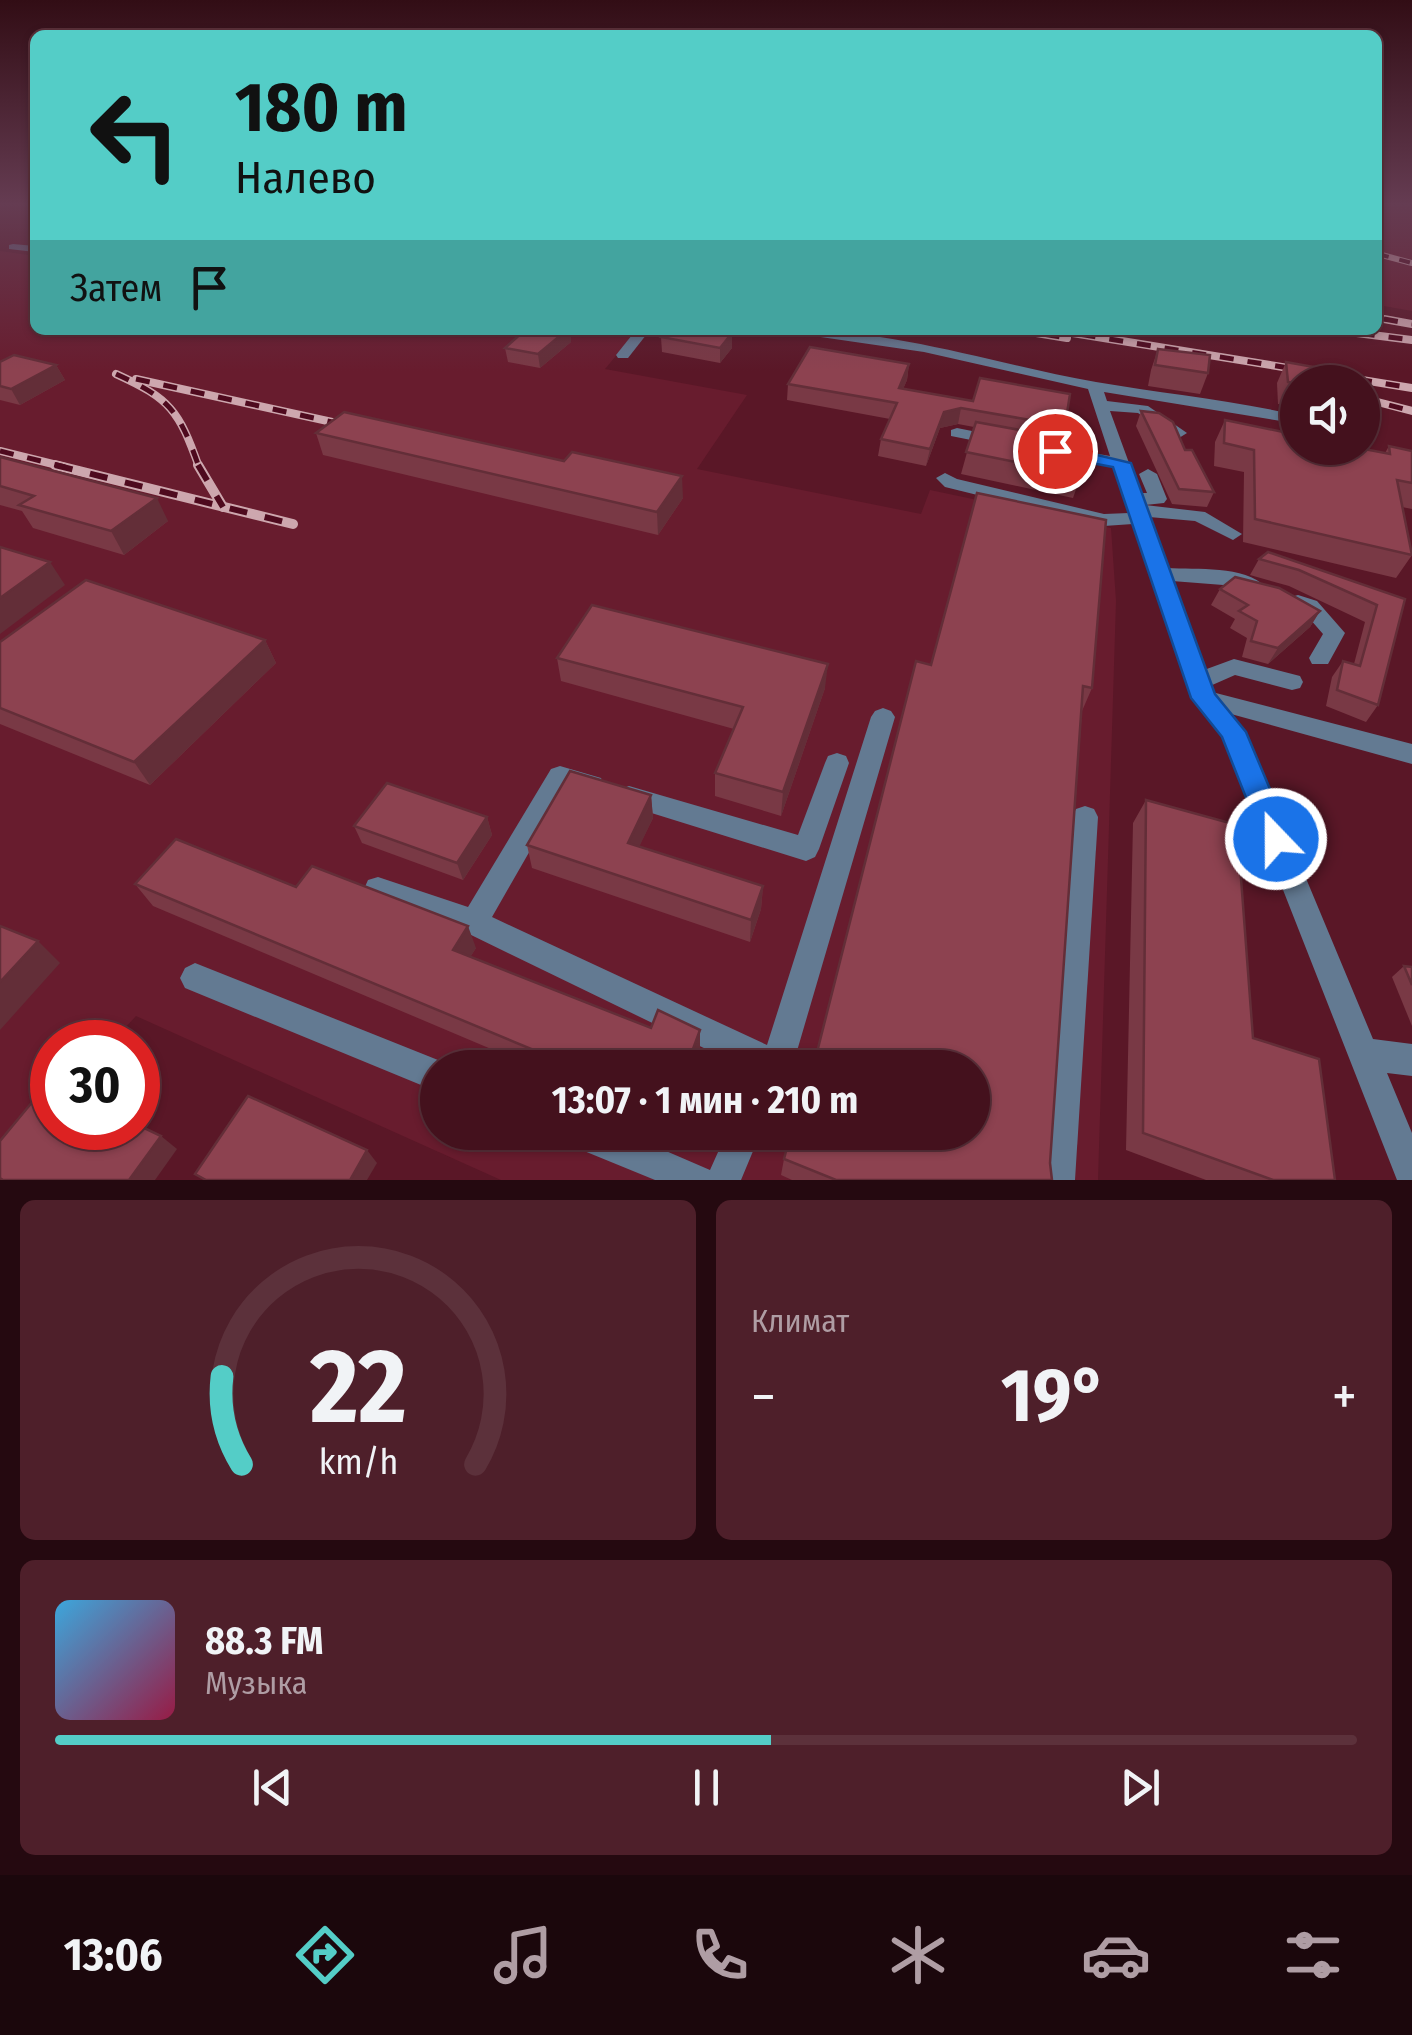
<!DOCTYPE html>
<html lang="ru">
<head>
<meta charset="utf-8">
<style>
  body { margin:0; font-family:"Fira Sans Condensed",sans-serif; background:#4e1f2a; color:#f1f3f6; height:100vh; display:flex; flex-direction:column; font-size:38px; white-space:nowrap }
  * { box-sizing:border-box; margin:0 }
  p { font-size:32px; color:#af9da4 }
  .icon { flex:none; width:55px; height:55px; fill:none; stroke:currentColor; stroke-width:2; stroke-linecap:round; stroke-linejoin:round }
  .map { position:relative; height:1180px; overflow:hidden }
  .details { display:flex; flex-direction:column; gap:20px; padding:20px; background:#250910; flex:1 }
  .details>* { flex:none }
  .guide { position:absolute; left:30px; top:30px; width:1352px; height:305px; border-radius:15px; box-shadow:0 2px 8px #0004,0 0 0 2px #5c313b; background:#54cdc7; color:#111; overflow:hidden }
  .tools { position:absolute; left:1280px; top:365px; display:grid; gap:20px }
  .tools a { display:grid; place-items:center; width:100px; height:100px; border-radius:50%; background:#44111d; box-shadow:0 2px 8px #0004,0 0 0 2px #5c313b; font-size:50px }
  .speed { position:absolute; left:30px; top:1020px; display:flex; gap:20px; font-size:50px; font-weight:700; text-align:center }
  .speed>* { display:grid; place-content:center; width:130px; height:130px; border-radius:50%; background:#44111d; box-shadow:0 2px 8px #0004,0 0 0 2px #5c313b; line-height:1 }
  .speed .limit { border:15px solid #d22; background:#fff; color:#111 }
  .pin { position:absolute; display:grid; place-items:center; width:85px; height:85px; color:#fff; margin:-42px; border:5px solid #fff; border-radius:50%; box-shadow:0 2px 10px #0007 }
  .me { position:absolute; width:110px; margin:-55px; rotate:338deg; stroke-linejoin:round; filter:drop-shadow(0 0 8px #0008) }
  .turn { display:flex; align-items:center; gap:35px; height:210px; padding:0 40px; font-size:45px }
  .turn .icon { width:130px; height:130px; stroke-width:2.5 }
  .turn b { display:block; font-size:70px; line-height:85px }
  .then { display:flex; align-items:center; height:95px; padding:0 40px; background:#0003; gap:20px; font-size:38px }
  .big { font-size:75px; font-weight:700; line-height:1.1 }
  .details .widget { flex:1; display:flex; flex-direction:column; justify-content:center; gap:15px; min-width:0; padding:0 35px; border-radius:15px; background:#4e1f2a }
  .details .dial { align-items:center; gap:0 }
  .dial svg { height:260px; overflow:visible; fill:none; stroke:#5c313b; stroke-width:7; stroke-linecap:round; text-anchor:middle }
  .dial text { fill:#f1f3f6; stroke:none }
  .song { display:flex; align-items:center; gap:30px }
  .cover { width:120px; height:120px; border-radius:15px; background:linear-gradient(135deg,hsl(200 70% 55%),hsl(340 70% 35%)) }
  .played { height:10px; border-radius:5px; background:linear-gradient(90deg,#54cdc7 55%,#5c313b 55%) }
  .keys { display:flex; justify-content:space-around; direction:ltr }
  .heat { display:flex; justify-content:space-between; align-items:center; font-size:55px; direction:ltr }
  .details .tiles { flex:1; display:grid; gap:20px; grid-template-columns:1fr 1fr }
  .widget:last-child { grid-column:span 2 }
  .trip { position:absolute; left:420px; top:1050px; width:570px; height:100px; border-radius:50px; background:#44111d; box-shadow:0 2px 8px #0004,0 0 0 2px #5c313b; font-weight:700; line-height:100px; text-align:center }
  .menu { display:flex; height:160px; justify-content:space-around; align-items:center; background:#1b070c; color:#af9da4 }
  .menu .icon { width:70px; height:70px }
  .menu .current { color:#54cdc7 }
  .menu b { font-size:45px; color:#f1f3f6 }
  .map>svg:first-child { display:block }
</style>
</head>
<body>
<div class="map">
<svg width="1412" height="1180" viewBox="0 0 1412 1180">
  <rect width="100%" height="100%" fill="#5a1727"/>
  <g fill="#681c2e" fill-rule="evenodd">
    <polygon points="1378,205 1412,205 1412,311 1378,305"/>
    <path d="M0,251L35,256V330L635,333L605,369L747,395L697,469L921,514L930,490L1111,528L1116,601L1098,1180H501L136,1016L112,1042H52V1110L0,1170ZM438,1068H972V1132H438Z"/>
  </g>
  <g fill="none" stroke-linecap="round" stroke-linejoin="round">
    <g fill="#637a92" fill-rule="evenodd">
      <polygon points="13,244 35,246 35,252 9,249 9,245"/>
      <polygon points="636,330 650,330 628,358 618,358 616,355"/>
      <path d="M793,330C897,330 995,364 1096,382C1159,393 1224,399 1287,413L1289,416L1281,421L1104,392L1107,401L1148,406L1187,433L1179,438L1173,436L1138,413L1110,411L1140,493H1147L1139,474L1148,469L1157,474L1167,499L1164,503L1145,505L1205,512L1242,534L1233,540L1195,521L1149,517L1167,568C1197,570 1244,565 1266,587L1256,594L1236,586L1172,581L1204,670L1234,659L1300,676L1303,682L1300,688L1292,690L1235,675L1210,686L1212,692L1412,744V764L1231,714L1245,732L1373,1039L1412,1044V1076L1387,1073L1412,1133V1180H1397L1223,737L1192,698L1133,524L1104,526L945,487L936,478L945,473L957,479L1104,514L1129,513L1114,467L1059,457L1051,452L1059,447L1110,456L1088,389L924,352L800,334Z"/>
      <polygon points="957,428 1002,437 1004,440 996,445 951,436 951,430"/>
      <polygon points="1298,595 1317,601 1345,633 1328,664 1312,664 1309,658 1323,634 1303,611 1291,607 1288,602 1291,597"/>
      <polygon points="883,708 891,711 895,717 792,1068 745,1068 467,933 368,898 364,889 368,880 378,877 468,907 551,769 560,766 601,778 604,785 601,792 592,795 566,788 492,917 767,1045 871,717 875,711"/>
      <polygon points="837,753 846,756 849,763 819,849 815,857 806,861 629,806 620,803 616,796 620,789 629,786 798,835 825,763 828,756"/>
      <polygon points="1085,806 1094,809 1098,817 1075,1180 1041,1180 1072,817 1076,809"/>
      <polygon points="195,963 438,1060 450,1068 438,1068 438,1092 185,988 180,978 185,968"/>
      <polygon points="563,1132 622,1132 710,1170 727,1132 761,1132 741,1180 655,1180 567,1144"/>
    </g>
    <defs>
      <g id="rail-far2">
        <polyline points="1378,254 1412,263"/>
        <polyline points="1378,318 1398,322"/>
      </g>
      <g id="rail-far1">
        <polyline points="1384,319 1412,324"/>
        <polyline points="1018,330 1067,338"/>
        <polyline points="1054,330 1412,388"/>
        <polyline points="1333,330 1412,340"/>
        <path d="M116,374C171,399 179,411 199,467"/>
        <polyline points="136,379 355,427"/>
        <polyline points="1362,398 1412,411"/>
        <polyline points="0,451 65,467"/>
      </g>
      <g id="rail">
        <polyline points="55,465 293,524"/>
        <polyline points="198,465 223,507"/>
      </g>
    </defs>
    <use href="#rail-far2" stroke="#cda7ae" stroke-width="6"/>
    <use href="#rail-far1" stroke="#cda7ae" stroke-width="8"/>
    <use href="#rail" stroke="#cda7ae" stroke-width="10"/>
    <use href="#rail-far2" stroke="#4e0a1e" stroke-width="4" stroke-dasharray="11" stroke-linecap="butt"/>
    <use href="#rail-far1" stroke="#4e0a1e" stroke-width="5" stroke-dasharray="14" stroke-linecap="butt"/>
    <use href="#rail" stroke="#4e0a1e" stroke-width="6" stroke-dasharray="18" stroke-linecap="butt"/>
  </g>
  <g fill="#793945">
    <polygon points="525,330 570,330 571,342 540,368 508,362 505,348"/>
    <polygon points="732,333 732,348 720,363 662,352 661,337"/>
    <polygon points="1158,349 1208,373 1200,394 1148,386 1151,370"/>
    <polygon points="0,362 56,365 65,380 20,405 0,400"/>
    <polygon points="1286,362 1298,382 1298,407 1278,404 1277,383"/>
    <polygon points="909,364 907,380 903,389 1065,426 1061,438 1081,475 1073,498 961,474 974,427 958,424 940,428 926,466 878,456 881,439 890,419 787,400 788,384"/>
    <polygon points="1141,411 1185,450 1214,492 1207,507 1172,504 1136,426"/>
    <polygon points="1225,420 1385,453 1389,446 1412,451 1412,509 1402,507 1412,555 1396,578 1243,542 1244,472 1214,466 1215,442"/>
    <polygon points="316,433 564,461 683,498 658,535 323,455"/>
    <polygon points="0,457 168,521 124,555 33,528 22,511 0,505"/>
    <polygon points="977,493 1092,688 1082,711 1050,1163 1052,1180 792,1180 781,1175 784,1159 972,1132 931,665"/>
    <polygon points="1259,559 1405,599 1378,705 1366,722 1326,706 1332,677 1343,661 1354,664 1365,622 1289,586 1250,575"/>
    <polygon points="1220,589 1320,611 1310,627 1268,664 1242,657 1247,638 1230,628 1235,619 1211,605"/>
    <polygon points="265,640 276,663 150,785 0,724 0,642"/>
    <polygon points="557,658 825,688 781,816 715,796 715,773 734,729 561,681"/>
    <polygon points="651,795 653,818 639,846 763,886 761,909 750,942 532,868 527,845"/>
    <polygon points="1146,800 1253,1038 1335,1180 1206,1180 1126,1150 1133,823"/>
    <polygon points="487,817 492,835 463,880 362,843 354,826"/>
    <polygon points="135,884 296,887 476,948 470,957 700,1050 694,1068 536,1068 153,906"/>
    <polygon points="1404,966 1412,967 1412,1026 1392,977"/>
  </g>
  <g fill="#632e38">
    <polygon points="567,330 570,330 571,342 540,368 538,354"/>
    <polygon points="732,333 732,348 720,363 720,348"/>
    <polygon points="909,364 907,380 896,405 899,388"/>
    <polygon points="56,365 65,380 20,405 11,389"/>
    <polygon points="961,408 958,424 940,428 926,466 930,449 944,412"/>
    <polygon points="682,476 683,498 658,535 657,512"/>
    <polygon points="157,498 168,521 124,555 111,531"/>
    <polygon points="50,562 65,585 0,634 0,598"/>
    <polygon points="1320,611 1310,627 1268,664 1278,648"/>
    <polygon points="265,640 276,663 150,785 134,762"/>
    <polygon points="828,664 825,688 781,816 783,792"/>
    <polygon points="651,795 653,818 630,866 628,843"/>
    <polygon points="487,817 492,835 463,880 457,863"/>
    <polygon points="763,886 761,909 750,942 751,920"/>
    <polygon points="468,926 476,948 461,972 453,950"/>
    <polygon points="38,941 60,963 0,1030 0,982"/>
    <polygon points="700,1030 700,1050 694,1068 686,1068"/>
    <polygon points="161,1136 177,1149 155,1180 129,1180"/>
    <polygon points="367,1150 377,1163 367,1180 350,1180"/>
  </g>
  <g fill="#8d4250" stroke="#632e38" stroke-width="2.5">
    <polygon points="525,330 567,330 538,354 505,348"/>
    <polygon points="668,330 716,330 732,333 720,348 661,337"/>
    <polygon points="810,347 909,364 899,388 973,401 980,378 1070,394 1065,426 961,408 944,412 930,449 881,439 897,403 788,384"/>
    <polygon points="1158,349 1210,355 1208,373 1155,365"/>
    <polygon points="14,355 56,365 11,389 0,386 0,362"/>
    <polygon points="1286,362 1336,371 1338,382 1298,382 1298,384 1288,382"/>
    <polygon points="1141,411 1159,413 1173,422 1185,450 1192,450 1214,492 1179,489"/>
    <polygon points="344,412 564,461 572,452 682,476 657,512 316,433"/>
    <polygon points="1225,420 1298,435 1298,448 1359,448 1390,454 1389,446 1412,451 1412,483 1397,480 1412,555 1255,519 1254,450 1224,443"/>
    <polygon points="976,422 1086,442 1081,475 966,452"/>
    <polygon points="0,457 157,498 111,531 19,505 34,496 0,486"/>
    <polygon points="977,493 1106,520 1092,688 1083,686 1050,1163 1052,1180 836,1180 784,1159 791,1132 972,1132 972,1068 813,1068 916,661 931,665"/>
    <polygon points="0,547 50,562 0,598"/>
    <polygon points="1268,552 1405,599 1378,705 1337,690 1343,661 1360,666 1377,605 1299,570 1259,559"/>
    <polygon points="1235,577 1279,588 1320,611 1278,648 1251,641 1257,621 1239,611 1248,605 1220,589"/>
    <polygon points="86,580 265,640 134,762 0,708 0,642"/>
    <polygon points="592,605 828,664 783,792 715,773 743,707 557,658"/>
    <polygon points="570,771 651,795 628,843 763,886 751,920 527,845"/>
    <polygon points="387,783 487,817 457,863 354,826"/>
    <polygon points="1146,800 1237,825 1253,1038 1319,1059 1335,1180 1273,1180 1143,1133"/>
    <polygon points="176,839 296,887 312,866 468,926 453,950 651,1028 658,1010 700,1030 686,1068 577,1068 135,884"/>
    <polygon points="0,926 38,941 0,982"/>
    <polygon points="1404,966 1412,967 1412,985"/>
    <polygon points="48,1083 52,1085 52,1128 138,1128 138,1125 161,1136 129,1180 3,1180 0,1178 0,1141"/>
    <polygon points="248,1096 367,1150 350,1180 206,1180 195,1174"/>
  </g>
  <linearGradient id="sky" x2="0" y2="1"><stop stop-color="#320d15"/><stop offset="0.55" stop-color="#653c52"/><stop offset="1" stop-color="#653c52" stop-opacity="0"/></linearGradient>
  <rect width="1412" height="371" fill="url(#sky)"/>
  <polygon fill="#1a73e8" stroke="#114b97" stroke-width="2.5" points="1055,445 1131,463 1215,694 1246,732 1291,839 1287,848 1276,852 1266,848 1222,737 1191,698 1113,467 1049,455 1046,451"/>
</svg>
<div class="tools">
<a><svg class="icon" aria-label="sound" viewBox="0 0 24 24"><path d="M4 9h4l5-4v14l-5-4H4zM17 9q2 3 0 6"/></svg></a>
</div>
<div class="speed"><div class="limit">30</div></div>
<div class="pin" style="left:1055px;top:451px;background:#d93025"><svg class="icon" aria-label="arrive" viewBox="0 0 24 24"><path d="M6 21V4h12l-3 4 3 4H6"/></svg></div>
<svg class="me" style="left:1276px;top:839px" viewBox="-20 -20 40 40"><circle r="17" fill="#1a73e8" stroke="#fff" stroke-width="3"/><path d="M0-11L8 9 0 5-8 9z" fill="#fff"/></svg>
<div class="trip">13:07 · 1 мин · 210 m</div>
<div class="guide">
<div class="turn"><svg class="icon" aria-label="left" viewBox="0 0 24 24"><path d="M17 20v-9H6M10 6l-5 5 5 5"/></svg><div><b>180 m</b>Налево</div></div>
<div class="then">Затем<svg class="icon" aria-label="arrive" viewBox="0 0 24 24"><path d="M6 21V4h12l-3 4 3 4H6"/></svg></div>
</div>
</div>
<section class="details">
<div class="tiles">
<div class="widget dial"><svg viewBox="0 0 100 80">
<path d="M14 69A42 42 0 1 1 86 69"/>
<path d="M14 69A42 42 0 0 1 8 42" stroke="#54cdc7"/>
<text x="50" y="56" font-size="32" font-weight="700">22</text>
<text x="50" y="72" font-size="11">km/h</text>
</svg></div>
<div class="widget"><p>Климат</p>
<div class="heat"><a>−</a><b class="big">19°</b><a>+</a></div>
</div>
<div class="widget">
<div class="song"><i class="cover"></i><div><b>88.3 FM</b><p>Музыка</p></div></div>
<div class="played"></div>
<div class="keys"><svg class="icon" aria-label="previous" viewBox="0 0 24 24"><path d="M18 5L8 12l10 7zM5 5v14"/></svg><svg class="icon" aria-label="pause" viewBox="0 0 24 24"><path d="M8 5v14M16 5v14"/></svg><svg class="icon" aria-label="next" viewBox="0 0 24 24"><path d="M6 5l10 7-10 7zM19 5v14"/></svg></div>
</div>
</div>
</section>
<nav class="menu">
<b>13:06</b>
<svg class="icon current" aria-label="directions" viewBox="0 0 24 24"><path d="M12 3l9 9-9 9-9-9zM9 14v-3h6M13 9l2 2-2 2"/></svg>
<svg class="icon" aria-label="music" viewBox="0 0 24 24"><path d="M9 18V5l10-2v13"/><circle cx="6" cy="18" r="3"/><circle cx="16" cy="16" r="3"/></svg>
<svg class="icon" aria-label="phone" viewBox="0 0 24 24"><path d="M5 4h4l2 5-3 2q2 4 5 5l2-3 5 2v4C11 20 4 13 5 4z"/></svg>
<svg class="icon" aria-label="climate" viewBox="0 0 24 24"><path d="M12 3v18M4 7l16 10M4 17L20 7"/></svg>
<svg class="icon" aria-label="car" viewBox="0 0 24 24"><path d="M5 17H2v-5l4-1 3-4h7l3 4 3 1v5h-3M9 17h6M6 11h13"/><circle cx="7" cy="17" r="2"/><circle cx="17" cy="17" r="2"/></svg>
<svg class="icon" aria-label="filters" viewBox="0 0 24 24"><path d="M4 7h16M4 17h16"/><circle cx="9" cy="7" r="2"/><circle cx="15" cy="17" r="2"/></svg>
</nav>
</body>
</html>
